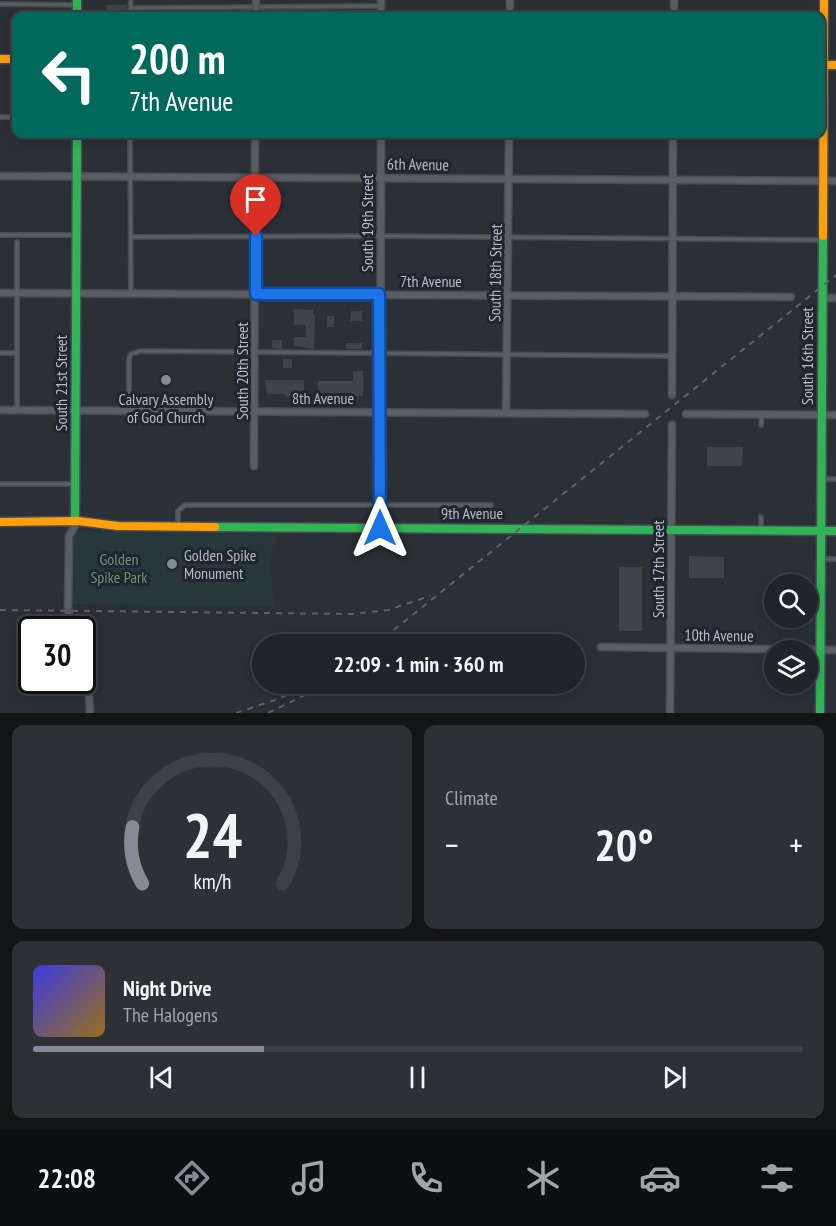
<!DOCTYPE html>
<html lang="en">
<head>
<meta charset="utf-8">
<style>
  body { margin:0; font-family:"PT Sans Narrow",sans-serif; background:#2d3034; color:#f1f3f6; height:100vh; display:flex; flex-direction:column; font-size:22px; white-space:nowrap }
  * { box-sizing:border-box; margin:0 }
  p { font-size:20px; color:#a2a4a8 }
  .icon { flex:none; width:33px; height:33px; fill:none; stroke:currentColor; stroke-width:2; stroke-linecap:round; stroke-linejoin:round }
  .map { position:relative; height:713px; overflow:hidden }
  .drawer { display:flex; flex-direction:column; gap:12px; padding:12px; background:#121416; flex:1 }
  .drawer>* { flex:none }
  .top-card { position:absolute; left:12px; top:12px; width:813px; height:126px; border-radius:12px; box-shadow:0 3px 15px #0003,0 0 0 2px #3d4145; background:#00695c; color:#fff; overflow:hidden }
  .controls { position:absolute; left:764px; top:574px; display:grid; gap:12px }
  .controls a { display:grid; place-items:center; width:54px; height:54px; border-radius:50%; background:#202428; box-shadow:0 3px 15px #0003,0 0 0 2px #3d4145; font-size:30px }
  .speed { position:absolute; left:18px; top:616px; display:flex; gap:12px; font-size:30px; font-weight:700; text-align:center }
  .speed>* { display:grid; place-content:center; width:78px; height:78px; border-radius:50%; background:#202428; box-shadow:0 3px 15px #0003,0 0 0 2px #3d4145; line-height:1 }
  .speed .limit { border:3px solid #111; border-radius:9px; background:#fff; color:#111 }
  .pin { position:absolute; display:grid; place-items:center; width:51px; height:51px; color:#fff; margin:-62px -26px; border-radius:50% 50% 50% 0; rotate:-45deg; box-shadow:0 0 6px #0007 }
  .pin .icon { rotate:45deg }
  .me { position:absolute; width:66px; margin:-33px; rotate:0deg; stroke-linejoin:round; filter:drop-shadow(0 0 4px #0008) }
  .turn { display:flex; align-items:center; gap:21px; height:126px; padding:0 18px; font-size:27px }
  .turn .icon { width:78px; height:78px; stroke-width:2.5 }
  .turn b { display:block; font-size:42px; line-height:51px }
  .big { font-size:45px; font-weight:700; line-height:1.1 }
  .drawer .card { flex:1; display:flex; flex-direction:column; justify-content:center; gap:9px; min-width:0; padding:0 21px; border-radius:12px; background:#2d3034 }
  .drawer .dial { align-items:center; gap:0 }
  .dial svg { height:156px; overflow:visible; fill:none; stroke:#3d4145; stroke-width:7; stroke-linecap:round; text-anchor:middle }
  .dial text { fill:#f1f3f6; stroke:none }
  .song { display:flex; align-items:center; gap:18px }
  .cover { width:72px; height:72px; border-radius:9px; background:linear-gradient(135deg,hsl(240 70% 55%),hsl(40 70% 35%)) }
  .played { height:6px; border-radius:3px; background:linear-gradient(90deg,#848b94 30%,#3d4145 30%) }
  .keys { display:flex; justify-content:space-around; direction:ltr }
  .heat { display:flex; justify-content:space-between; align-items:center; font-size:33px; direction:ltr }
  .drawer .tiles { flex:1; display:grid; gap:12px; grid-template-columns:1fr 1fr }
  .card:last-child { grid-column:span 2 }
  .trip { position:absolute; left:252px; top:634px; width:333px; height:60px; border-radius:30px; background:#202428; box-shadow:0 3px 15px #0003,0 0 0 2px #3d4145; font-weight:700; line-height:60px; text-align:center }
  .tabs { display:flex; height:96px; justify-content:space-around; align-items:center; background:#0d0e10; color:#a2a4a8 }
  .tabs .icon { width:42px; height:42px }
  .tabs .active { color:#848b94 }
  .tabs b { font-size:27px; color:#f1f3f6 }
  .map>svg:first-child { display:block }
</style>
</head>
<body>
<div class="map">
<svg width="836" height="713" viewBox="0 0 836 713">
  <rect width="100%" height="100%" fill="#2a3036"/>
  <path fill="#28383a" d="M78,531L278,533C278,541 274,544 272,552C269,567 272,591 275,607L73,604V537Z"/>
  <g fill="#3f444a">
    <polygon points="106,5 127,5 126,16 106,16"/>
    <polygon points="294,309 313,310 313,314 315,315 314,349 294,346 294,337 306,337 306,325 294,325"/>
    <polygon points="351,311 362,311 362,321 350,321"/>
    <rect x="327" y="316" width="7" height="11"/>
    <polygon points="272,340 282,340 282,349 272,348"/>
    <rect x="346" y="343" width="16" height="6"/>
    <rect x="283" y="359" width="9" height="9"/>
    <polygon points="353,371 363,371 363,396 353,396 353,393 318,393 318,381 353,381"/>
    <polygon points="265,380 304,380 304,395 285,397 285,394 267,394"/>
    <polygon points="707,447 743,447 742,466 707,466"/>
    <polygon points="689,556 724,557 724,578 689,578"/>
    <rect x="619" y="567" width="23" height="64"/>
  </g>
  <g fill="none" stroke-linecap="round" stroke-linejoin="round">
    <defs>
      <g id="lane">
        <polyline points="0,4 76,5"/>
        <polyline points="131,8 381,6"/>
        <polyline points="130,16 131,0"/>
        <polyline points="0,117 16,117"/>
        <polyline points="130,134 131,293"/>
        <polyline points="0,235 76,235"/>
        <polyline points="131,237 381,236 822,240"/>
        <polyline points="0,353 17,353"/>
        <polyline points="17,410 17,242"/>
        <polyline points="129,410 129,358 131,354 141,351 672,356"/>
        <polyline points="761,425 762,415"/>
        <polyline points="823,479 836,479"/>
        <polyline points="0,484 73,484"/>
        <polyline points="178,525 178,511 185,505 491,505"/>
        <polyline points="761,529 761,517"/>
        <polyline points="822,559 836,559"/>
      </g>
      <g id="street">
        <polyline points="256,16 256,0"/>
        <polyline points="381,16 381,0"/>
        <polyline points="510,16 510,0"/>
        <polyline points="674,16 674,0"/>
        <polyline points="0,176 836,181"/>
        <polyline points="0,293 791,297"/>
        <polyline points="822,298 836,298"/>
        <polyline points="672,395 673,134"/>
        <polyline points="0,410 645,414"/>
        <polyline points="506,412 509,134"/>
        <polyline points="686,414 836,415"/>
        <polyline points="254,466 255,134"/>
        <polyline points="380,528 381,134"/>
        <polyline points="72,630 68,611 69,536 75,526 75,521"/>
        <polyline points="601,647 836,650"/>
        <polyline points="82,656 88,678 90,713"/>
        <polyline points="670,713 672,425"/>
      </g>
      <g id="fast">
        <polyline points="77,0 77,16"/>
        <polyline points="75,521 77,134"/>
        <polyline points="215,527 836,531"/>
        <polyline points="820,713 823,236"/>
      </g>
      <g id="slow">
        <polyline points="0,59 16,59"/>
        <polyline points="820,65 836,65"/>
        <polyline points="823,236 824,0"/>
        <polyline points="0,522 78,521 118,526 215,527"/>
      </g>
    </defs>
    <use href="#lane" stroke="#484c53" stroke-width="6"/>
    <use href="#street" stroke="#484c53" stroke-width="9"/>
    <use href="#fast" stroke="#484c53" stroke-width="11"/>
    <use href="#slow" stroke="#484c53" stroke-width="11"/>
    <use href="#lane" stroke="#5a5e64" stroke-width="3"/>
    <use href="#street" stroke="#5a5e64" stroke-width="6"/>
    <use href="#fast" stroke="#30b455" stroke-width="8"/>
    <use href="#slow" stroke="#ff9f0a" stroke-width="8"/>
    <g stroke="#5f6268" stroke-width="2" stroke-dasharray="6 6" stroke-linecap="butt">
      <polyline points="0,610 352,614 388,610 430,596"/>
      <polyline points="375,645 836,275"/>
      <polyline points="236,713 278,699 312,684"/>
      <polyline points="268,713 328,684"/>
    </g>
  </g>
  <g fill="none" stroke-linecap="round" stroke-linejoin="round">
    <defs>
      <polyline id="route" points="256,236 256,294 379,294 380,528"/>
    </defs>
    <use href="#route" stroke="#114b97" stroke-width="15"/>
    <use href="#route" stroke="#1a73e8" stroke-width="10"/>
  </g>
  <g fill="#848b94" stroke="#1f262f" stroke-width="2">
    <circle cx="166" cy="380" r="6"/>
    <circle cx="172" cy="564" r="6"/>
  </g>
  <g text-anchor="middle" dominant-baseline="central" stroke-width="6" stroke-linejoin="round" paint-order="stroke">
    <g font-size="16" fill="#b5bcc6" stroke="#1f262f">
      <text transform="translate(418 164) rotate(1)">6th Avenue</text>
      <text transform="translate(367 223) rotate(-90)">South 19th Street</text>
      <text transform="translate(495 273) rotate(-89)">South 18th Street</text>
      <text x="431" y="281">7th Avenue</text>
      <text transform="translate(807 356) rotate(-90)">South 16th Street</text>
      <text transform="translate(242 371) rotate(-90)">South 20th Street</text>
      <text transform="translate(61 383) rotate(-90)">South 21st Street</text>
      <text x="323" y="398">8th Avenue</text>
      <text x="472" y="513">9th Avenue</text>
      <text transform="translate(658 569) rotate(-90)">South 17th Street</text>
      <text transform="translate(719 635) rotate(1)">10th Avenue</text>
    </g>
    <g font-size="16" fill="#b5bcc6" stroke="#1f262f">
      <text x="166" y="399">Calvary Assembly<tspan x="166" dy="18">of God Church</tspan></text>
      <text x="184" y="555" text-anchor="start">Golden Spike<tspan x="184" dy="18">Monument</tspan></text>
    </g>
    <g font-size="16" fill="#6f9477" stroke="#1f262f">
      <text x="119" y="559">Golden<tspan x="119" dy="18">Spike Park</tspan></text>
    </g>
  </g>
</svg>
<div class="controls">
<a><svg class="icon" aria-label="search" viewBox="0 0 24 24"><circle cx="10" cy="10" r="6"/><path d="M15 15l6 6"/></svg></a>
<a><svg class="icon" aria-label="layers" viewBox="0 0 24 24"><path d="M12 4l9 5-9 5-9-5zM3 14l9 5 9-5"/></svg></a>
</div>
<div class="speed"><div class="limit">30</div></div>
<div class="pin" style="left:256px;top:236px;background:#d93025"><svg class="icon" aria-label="arrive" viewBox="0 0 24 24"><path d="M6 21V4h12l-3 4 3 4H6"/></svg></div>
<svg class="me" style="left:380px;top:528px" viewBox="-20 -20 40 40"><path d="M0-17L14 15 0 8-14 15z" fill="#1a73e8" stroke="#fff" stroke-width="4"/></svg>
<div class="trip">22:09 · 1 min · 360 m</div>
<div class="top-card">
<div class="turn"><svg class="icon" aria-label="left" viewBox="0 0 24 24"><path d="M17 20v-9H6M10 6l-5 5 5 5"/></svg><div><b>200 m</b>7th Avenue</div></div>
</div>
</div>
<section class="drawer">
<div class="tiles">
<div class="card dial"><svg viewBox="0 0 100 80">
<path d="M14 69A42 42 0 1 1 86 69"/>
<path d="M14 69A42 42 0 0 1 9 40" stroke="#848b94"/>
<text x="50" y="56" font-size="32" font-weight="700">24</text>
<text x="50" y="72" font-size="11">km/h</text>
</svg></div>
<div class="card"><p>Climate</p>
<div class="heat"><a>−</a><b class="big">20°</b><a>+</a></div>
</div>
<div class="card">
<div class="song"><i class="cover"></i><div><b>Night Drive</b><p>The Halogens</p></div></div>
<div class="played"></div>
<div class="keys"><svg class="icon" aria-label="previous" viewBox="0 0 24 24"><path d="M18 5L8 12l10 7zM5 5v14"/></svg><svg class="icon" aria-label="pause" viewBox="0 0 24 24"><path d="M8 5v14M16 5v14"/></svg><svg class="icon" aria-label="next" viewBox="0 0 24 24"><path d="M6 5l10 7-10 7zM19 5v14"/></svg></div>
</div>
</div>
</section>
<nav class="tabs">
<b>22:08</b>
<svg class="icon active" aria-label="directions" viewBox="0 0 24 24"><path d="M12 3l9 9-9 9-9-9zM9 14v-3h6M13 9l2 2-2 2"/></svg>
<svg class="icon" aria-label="music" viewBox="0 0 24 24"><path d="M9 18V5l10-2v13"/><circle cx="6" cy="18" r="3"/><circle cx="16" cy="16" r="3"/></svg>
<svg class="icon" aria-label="phone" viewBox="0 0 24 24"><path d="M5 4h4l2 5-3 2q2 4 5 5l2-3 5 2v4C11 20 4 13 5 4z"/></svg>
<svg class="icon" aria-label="climate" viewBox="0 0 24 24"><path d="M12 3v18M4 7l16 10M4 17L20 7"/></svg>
<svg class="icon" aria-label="car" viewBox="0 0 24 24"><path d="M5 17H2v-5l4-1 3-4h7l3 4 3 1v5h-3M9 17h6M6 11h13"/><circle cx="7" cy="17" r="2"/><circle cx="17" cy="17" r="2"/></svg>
<svg class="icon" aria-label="filters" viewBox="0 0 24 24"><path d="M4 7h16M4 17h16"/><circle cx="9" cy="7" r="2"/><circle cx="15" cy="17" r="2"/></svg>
</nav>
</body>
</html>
